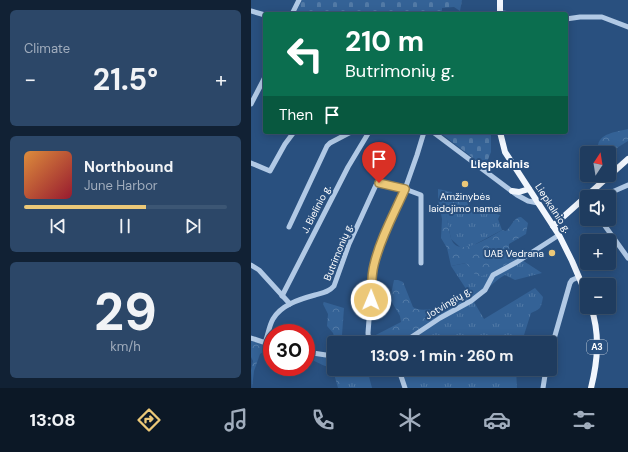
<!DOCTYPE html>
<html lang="en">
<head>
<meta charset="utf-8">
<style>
  body { margin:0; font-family:"DM Sans",sans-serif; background:#2c4768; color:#f1f3f6; height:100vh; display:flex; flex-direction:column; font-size:15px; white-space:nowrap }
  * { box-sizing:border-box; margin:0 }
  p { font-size:13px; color:#a1adbd }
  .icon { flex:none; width:22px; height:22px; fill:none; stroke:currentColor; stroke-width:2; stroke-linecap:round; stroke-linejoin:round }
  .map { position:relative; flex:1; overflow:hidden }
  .side { display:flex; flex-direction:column; gap:10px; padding:10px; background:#112134; width:251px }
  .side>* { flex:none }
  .banner { position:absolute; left:12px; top:12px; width:305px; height:122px; border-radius:4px; box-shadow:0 2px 10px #0003,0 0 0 1px #3c5674; background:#0b6e4f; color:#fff; overflow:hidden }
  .needle { width:26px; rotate:12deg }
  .buttons { position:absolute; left:329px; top:146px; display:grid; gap:8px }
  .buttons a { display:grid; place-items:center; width:36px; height:36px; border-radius:4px; background:#1f3c5f; box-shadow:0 2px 10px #0003,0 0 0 1px #3c5674; font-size:20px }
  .speed { position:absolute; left:12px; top:324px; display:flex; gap:8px; font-size:20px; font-weight:700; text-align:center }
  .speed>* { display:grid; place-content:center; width:52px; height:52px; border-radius:50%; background:#1f3c5f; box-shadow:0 2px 10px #0003,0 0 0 1px #3c5674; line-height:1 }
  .speed .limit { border:6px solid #d22; background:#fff; color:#111 }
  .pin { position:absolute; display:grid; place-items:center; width:34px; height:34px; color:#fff; margin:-41px -17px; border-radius:50% 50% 50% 0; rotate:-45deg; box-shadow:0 0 4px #0007 }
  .pin .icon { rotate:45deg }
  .me { position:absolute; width:44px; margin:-22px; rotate:1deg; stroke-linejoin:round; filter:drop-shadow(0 0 3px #0008) }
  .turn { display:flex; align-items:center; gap:14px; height:84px; padding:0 16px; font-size:18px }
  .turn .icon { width:52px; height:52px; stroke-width:2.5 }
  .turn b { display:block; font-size:28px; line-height:34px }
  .then { display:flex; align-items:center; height:38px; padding:0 16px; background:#0003; gap:8px; font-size:15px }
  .big { font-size:30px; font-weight:700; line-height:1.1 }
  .side .widget { flex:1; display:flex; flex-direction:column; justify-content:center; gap:6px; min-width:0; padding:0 14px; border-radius:6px; background:#2c4768 }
  .side .dial { align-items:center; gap:0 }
  .dial b { font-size:52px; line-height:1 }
  .song { display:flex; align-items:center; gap:12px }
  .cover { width:48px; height:48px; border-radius:6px; background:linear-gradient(135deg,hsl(30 70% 55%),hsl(350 70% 35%)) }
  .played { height:4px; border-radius:2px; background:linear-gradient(90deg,#ecc878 60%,#3c5674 60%) }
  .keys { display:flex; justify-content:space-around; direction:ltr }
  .heat { display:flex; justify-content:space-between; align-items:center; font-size:22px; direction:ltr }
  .trip { position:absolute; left:76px; top:336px; width:230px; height:40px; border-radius:4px; background:#1f3c5f; box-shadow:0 2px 10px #0003,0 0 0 1px #3c5674; font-weight:700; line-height:40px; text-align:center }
  .dock { display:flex; height:64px; justify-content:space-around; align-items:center; background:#0c1826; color:#a1adbd }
  .dock .icon { width:28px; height:28px }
  .dock .active { color:#ecc878 }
  .dock b { font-size:18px; color:#f1f3f6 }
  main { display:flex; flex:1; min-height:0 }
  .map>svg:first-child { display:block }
</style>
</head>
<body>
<main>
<section class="side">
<div class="widget"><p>Climate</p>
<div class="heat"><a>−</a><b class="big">21.5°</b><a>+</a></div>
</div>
<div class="widget">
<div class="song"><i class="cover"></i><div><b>Northbound</b><p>June Harbor</p></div></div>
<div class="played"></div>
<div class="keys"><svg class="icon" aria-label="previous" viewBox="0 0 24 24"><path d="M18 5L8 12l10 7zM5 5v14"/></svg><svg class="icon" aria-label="pause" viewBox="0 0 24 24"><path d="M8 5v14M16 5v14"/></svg><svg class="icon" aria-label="next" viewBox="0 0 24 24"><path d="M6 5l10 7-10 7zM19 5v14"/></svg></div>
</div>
<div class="widget dial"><b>29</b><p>km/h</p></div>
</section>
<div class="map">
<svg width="377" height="388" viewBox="0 0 377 388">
  <defs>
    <pattern id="grass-tufts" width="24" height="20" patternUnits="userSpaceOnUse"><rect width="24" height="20" fill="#346296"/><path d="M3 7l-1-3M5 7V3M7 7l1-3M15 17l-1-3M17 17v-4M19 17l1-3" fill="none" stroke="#527aa6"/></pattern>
    <pattern id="forest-crowns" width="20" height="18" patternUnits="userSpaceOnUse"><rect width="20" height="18" fill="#346296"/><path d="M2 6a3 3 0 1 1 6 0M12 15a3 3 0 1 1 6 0" fill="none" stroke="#527aa6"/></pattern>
    <pattern id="cemetery-stones" width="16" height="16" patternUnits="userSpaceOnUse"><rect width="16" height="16" fill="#346296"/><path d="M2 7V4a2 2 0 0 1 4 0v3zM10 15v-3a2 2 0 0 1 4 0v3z" fill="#527aa6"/></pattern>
  </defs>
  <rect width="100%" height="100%" fill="#29507f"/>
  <g fill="url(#grass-tufts)">
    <polygon points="197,204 211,207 214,205 249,215 247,219 251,230 219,247 209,247 200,239 194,210 194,206"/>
    <path d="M268,258L291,273L264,280L254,275C241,282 234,293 223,302L233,319L284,288L292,297C290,308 290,309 280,313L273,335L263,340V343H145L161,335L219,295L200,266L215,263Z"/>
    <polygon points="104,369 131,369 117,373 121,388 94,388 94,377"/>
    <polygon points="141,369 265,369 266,388 152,388 148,377"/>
  </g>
  <g fill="url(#forest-crowns)">
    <path d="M377,129V141L361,151L357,149L347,147C347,133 366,132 377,129Z"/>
    <path d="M187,189L201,192L200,198L217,202V206H208L197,204L194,206V210C197,219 197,229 200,238C206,260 240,236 251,230L255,231C261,226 263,217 270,217L277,223L275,234L258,244V248L268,258L227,278L215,263L200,266L196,248L190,238L191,219L187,198Z"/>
    <path d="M143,280H147L152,282L162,307C169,313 189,307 199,307L217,292L219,297L218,299L161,335L145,343H120L119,338L150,322L149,316L139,299Z"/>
    <polygon points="73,302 93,308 91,335 102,337 103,343 85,343 82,333 76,326 77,314 72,304"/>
    <polygon points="0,341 21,347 21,354 12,352 9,354 3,371 1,388 0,370 2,361 0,357"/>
    <path d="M83,353V369H104L94,377V388H87L81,367C71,367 65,360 55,358V354L80,358Z"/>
  </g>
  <g fill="url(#cemetery-stones)">
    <polygon points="51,0 211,0 209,11 203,7 191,8 191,14 44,14"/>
    <polygon points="188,132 240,132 240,152 234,167"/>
  </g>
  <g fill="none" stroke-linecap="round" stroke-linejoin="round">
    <g stroke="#b1c9e5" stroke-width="5">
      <polyline points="0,11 14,15"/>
      <polyline points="249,13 262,14"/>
      <polyline points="41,14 48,0"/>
      <polyline points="315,19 329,17 351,17 377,27"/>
      <polyline points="0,104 14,77"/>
      <polyline points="182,132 266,195 277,201 287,203"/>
      <polyline points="0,163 19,171 34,144 43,132"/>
      <polyline points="353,197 361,192 377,185"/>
      <polyline points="349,219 377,258"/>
      <polyline points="38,227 76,146 79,143 100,132"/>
      <polyline points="0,265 8,270 39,304"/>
      <polyline points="31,296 97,167 118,132"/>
      <polyline points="0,338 21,345"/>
      <path d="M14,343C17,335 18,326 22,319C30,305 49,299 64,295C71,293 78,292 83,286L98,244L125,185L128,183L154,189L170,195V263"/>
      <polyline points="118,343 117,333 121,280 123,265 129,247 154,189 166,155 173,132"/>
      <polyline points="150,343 159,338 189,318 220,301 234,290 242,275 266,262 308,235"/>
      <polyline points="55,352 75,355 83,354"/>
      <polyline points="299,353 319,283 321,280 328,277"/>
      <polyline points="144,369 150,376 154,388"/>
      <polyline points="292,388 295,369"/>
    </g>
    <g stroke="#f1f6fd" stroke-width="6">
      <polyline points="249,14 249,0"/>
      <polyline points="249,132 254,152 308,235 321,261 336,296"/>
      <polyline points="261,191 268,192 278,189"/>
      <polyline points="302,226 377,159"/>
      <path d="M340,307C349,334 347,360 340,388"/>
    </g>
  </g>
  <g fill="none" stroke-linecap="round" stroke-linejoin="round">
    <defs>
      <path id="route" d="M120,300C121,288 120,276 123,265C129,239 143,214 154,189L128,183"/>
    </defs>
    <use href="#route" stroke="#99824e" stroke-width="10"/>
    <use href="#route" stroke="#ecc878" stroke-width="7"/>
  </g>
  <g fill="#ecc878" stroke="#29507f" stroke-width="1.5">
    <circle cx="214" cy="184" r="4"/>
    <circle cx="301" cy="253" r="4"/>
  </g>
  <g text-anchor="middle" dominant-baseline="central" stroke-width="4" stroke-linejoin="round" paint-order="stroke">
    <rect fill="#29507f" stroke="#bfcad9" stroke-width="1" x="336" y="340" width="20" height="14" rx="3"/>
    <g font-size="9" font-weight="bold" fill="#fff">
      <text x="346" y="347">A3</text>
    </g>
    <g font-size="10" fill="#fff" stroke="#29507f">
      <text x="214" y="196">Amžinybės<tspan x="214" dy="12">laidojimo namai</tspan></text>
      <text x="293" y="253" text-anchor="end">UAB Vedrana</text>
    </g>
    <g font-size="10" fill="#fff" stroke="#29507f">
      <text transform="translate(302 208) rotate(57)">Liepkalnio g.</text>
      <text transform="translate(65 209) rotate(-63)">J. Bielinio g.</text>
      <text transform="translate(87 252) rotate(-68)">Butrimonių g.</text>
      <text transform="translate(197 303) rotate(-32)">Jotvingių g.</text>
    </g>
    <g font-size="12" font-weight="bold" fill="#fff" stroke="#29507f">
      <text x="249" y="164">Liepkalnis</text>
    </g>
  </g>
</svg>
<div class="buttons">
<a><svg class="needle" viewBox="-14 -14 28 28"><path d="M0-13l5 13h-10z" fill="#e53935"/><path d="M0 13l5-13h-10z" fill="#a1adbd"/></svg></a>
<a><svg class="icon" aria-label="sound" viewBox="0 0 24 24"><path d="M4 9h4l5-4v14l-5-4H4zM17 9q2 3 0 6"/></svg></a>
<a>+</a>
<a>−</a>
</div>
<div class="speed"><div class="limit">30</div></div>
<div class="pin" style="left:128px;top:183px;background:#d93025"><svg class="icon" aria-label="arrive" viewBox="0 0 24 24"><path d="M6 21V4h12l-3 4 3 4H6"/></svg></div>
<svg class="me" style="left:120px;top:300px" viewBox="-20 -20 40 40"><circle r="17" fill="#ecc878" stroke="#fff" stroke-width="3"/><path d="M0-11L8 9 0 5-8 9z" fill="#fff"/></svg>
<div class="trip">13:09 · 1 min · 260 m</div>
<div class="banner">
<div class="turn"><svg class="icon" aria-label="left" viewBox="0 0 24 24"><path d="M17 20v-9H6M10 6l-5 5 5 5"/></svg><div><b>210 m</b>Butrimonių g.</div></div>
<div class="then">Then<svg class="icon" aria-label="arrive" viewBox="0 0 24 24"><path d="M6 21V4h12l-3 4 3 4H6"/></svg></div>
</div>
</div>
</main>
<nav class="dock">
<b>13:08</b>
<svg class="icon active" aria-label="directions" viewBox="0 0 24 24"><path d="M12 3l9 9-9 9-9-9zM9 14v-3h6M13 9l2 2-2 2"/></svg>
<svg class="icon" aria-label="music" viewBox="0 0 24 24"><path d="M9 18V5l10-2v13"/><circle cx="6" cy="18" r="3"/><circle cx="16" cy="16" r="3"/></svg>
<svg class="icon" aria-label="phone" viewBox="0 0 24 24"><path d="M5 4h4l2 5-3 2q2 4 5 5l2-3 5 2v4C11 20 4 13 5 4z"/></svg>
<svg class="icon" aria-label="climate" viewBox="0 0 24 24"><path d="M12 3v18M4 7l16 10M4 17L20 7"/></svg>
<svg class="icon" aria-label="car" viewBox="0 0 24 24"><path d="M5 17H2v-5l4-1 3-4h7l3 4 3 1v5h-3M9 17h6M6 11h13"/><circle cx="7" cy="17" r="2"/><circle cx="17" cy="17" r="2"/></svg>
<svg class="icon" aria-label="filters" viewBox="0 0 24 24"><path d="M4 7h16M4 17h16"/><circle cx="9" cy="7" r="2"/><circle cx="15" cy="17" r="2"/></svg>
</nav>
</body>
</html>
